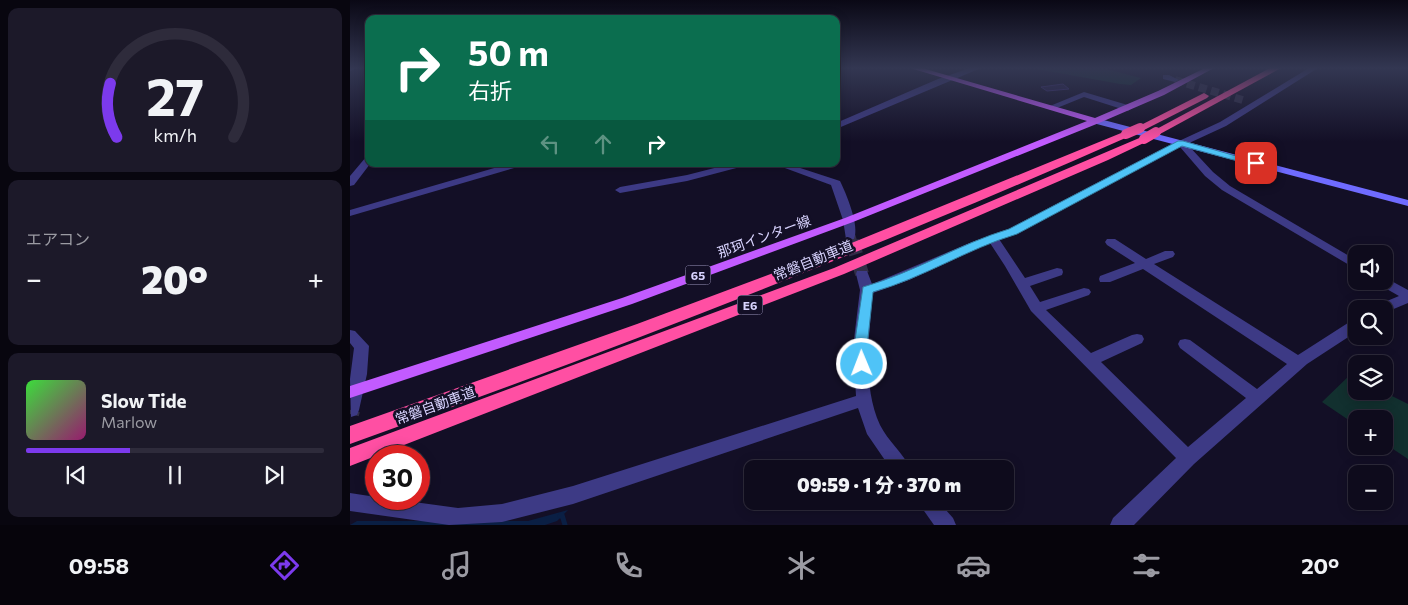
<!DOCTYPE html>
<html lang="ja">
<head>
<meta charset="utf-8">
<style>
  body { margin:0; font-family:Commissioner,"Noto Sans JP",sans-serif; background:#1c1929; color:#f1f3f6; height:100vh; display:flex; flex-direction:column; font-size:19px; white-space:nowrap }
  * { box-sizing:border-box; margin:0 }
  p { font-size:16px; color:#9b9ba3 }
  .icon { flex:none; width:28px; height:28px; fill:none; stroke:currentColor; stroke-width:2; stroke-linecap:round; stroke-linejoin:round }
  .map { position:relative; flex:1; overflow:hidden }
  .panel { display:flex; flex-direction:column; gap:8px; padding:8px; background:#08060f; width:350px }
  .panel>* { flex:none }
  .top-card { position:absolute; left:15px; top:15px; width:475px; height:152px; border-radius:10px; box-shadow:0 2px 12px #0003,0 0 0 1px #2e2b3b; background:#0b6e4f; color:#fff; overflow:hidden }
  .tools { position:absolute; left:998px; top:245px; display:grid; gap:10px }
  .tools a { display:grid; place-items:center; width:45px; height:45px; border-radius:10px; background:#0e0b1c; box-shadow:0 2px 12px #0003,0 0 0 1px #2e2b3b; font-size:25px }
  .speed { position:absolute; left:15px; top:445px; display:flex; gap:10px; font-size:25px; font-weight:700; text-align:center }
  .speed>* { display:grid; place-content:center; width:65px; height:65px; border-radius:50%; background:#0e0b1c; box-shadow:0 2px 12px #0003,0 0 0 1px #2e2b3b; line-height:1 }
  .speed .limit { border:8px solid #d22; background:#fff; color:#111 }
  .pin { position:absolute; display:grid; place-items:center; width:42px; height:42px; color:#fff; margin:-21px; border-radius:10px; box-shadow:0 2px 8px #0006 }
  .me { position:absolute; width:55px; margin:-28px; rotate:359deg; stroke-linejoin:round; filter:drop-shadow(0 0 4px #0008) }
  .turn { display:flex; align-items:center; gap:18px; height:105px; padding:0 20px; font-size:22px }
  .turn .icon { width:65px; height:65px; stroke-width:2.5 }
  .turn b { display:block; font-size:35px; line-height:42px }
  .lanes { display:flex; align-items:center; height:48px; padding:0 20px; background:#0003; justify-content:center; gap:25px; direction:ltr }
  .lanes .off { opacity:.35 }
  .big { font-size:38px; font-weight:800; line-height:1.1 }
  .panel .widget { flex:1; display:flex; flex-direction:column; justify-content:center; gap:8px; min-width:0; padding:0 18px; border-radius:10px; background:#1c1929 }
  .panel .dial { align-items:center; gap:0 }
  .dial svg { height:130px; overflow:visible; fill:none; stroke:#2e2b3b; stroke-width:7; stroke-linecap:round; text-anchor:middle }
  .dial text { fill:#f1f3f6; stroke:none }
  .song { display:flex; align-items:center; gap:15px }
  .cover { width:60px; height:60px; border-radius:8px; background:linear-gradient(135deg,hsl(120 70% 55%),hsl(320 70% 35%)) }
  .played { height:5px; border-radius:2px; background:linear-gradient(90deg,#7c3aed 35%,#2e2b3b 35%) }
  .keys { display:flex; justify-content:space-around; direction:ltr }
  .heat { display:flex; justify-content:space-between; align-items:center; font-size:28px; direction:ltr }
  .trip { position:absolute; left:394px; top:460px; width:270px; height:50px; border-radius:10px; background:#0e0b1c; box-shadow:0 2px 12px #0003,0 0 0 1px #2e2b3b; font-weight:800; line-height:50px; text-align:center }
  .tabs { display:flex; height:80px; justify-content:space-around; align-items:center; background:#06040b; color:#9b9ba3 }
  .tabs .icon { width:35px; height:35px }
  .tabs .active { color:#7c3aed }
  .tabs b { font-size:22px; color:#f1f3f6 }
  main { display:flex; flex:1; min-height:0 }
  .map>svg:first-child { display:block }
</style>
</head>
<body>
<main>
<section class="panel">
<div class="widget dial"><svg viewBox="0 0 100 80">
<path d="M14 69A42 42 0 1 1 86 69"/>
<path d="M14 69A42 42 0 0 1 10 36" stroke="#7c3aed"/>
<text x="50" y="56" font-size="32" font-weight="700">27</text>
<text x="50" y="72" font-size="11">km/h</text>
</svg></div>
<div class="widget"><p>エアコン</p>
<div class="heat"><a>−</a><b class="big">20°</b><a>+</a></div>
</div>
<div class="widget">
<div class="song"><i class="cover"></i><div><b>Slow Tide</b><p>Marlow</p></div></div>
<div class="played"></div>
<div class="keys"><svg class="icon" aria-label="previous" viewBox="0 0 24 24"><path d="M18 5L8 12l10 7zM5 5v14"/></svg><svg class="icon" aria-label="pause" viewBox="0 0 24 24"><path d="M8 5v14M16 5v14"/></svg><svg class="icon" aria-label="next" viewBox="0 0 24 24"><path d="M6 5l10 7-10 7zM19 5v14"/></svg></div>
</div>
</section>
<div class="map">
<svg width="1058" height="525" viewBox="0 0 1058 525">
  <rect width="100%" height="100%" fill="#130f26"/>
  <g fill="#12302f">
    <polygon points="681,68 752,68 791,78 781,85 770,84"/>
    <polygon points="1000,375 1006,379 1006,391 1032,391 1058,404 1058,459 1034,443 1034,419 1006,419 1006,425 972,402"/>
  </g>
  <polygon fill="#0a1f44" points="218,510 207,521 195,525 0,525 7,521 178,521"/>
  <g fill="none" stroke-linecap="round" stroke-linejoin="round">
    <polyline stroke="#0a1f44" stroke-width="5" points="210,516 212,515 215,525"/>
  </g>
  <polygon fill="#241b47" stroke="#3b2d73" points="713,84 719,89 697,91 691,87"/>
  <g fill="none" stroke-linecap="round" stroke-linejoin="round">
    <polyline stroke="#312d47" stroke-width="8" stroke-dasharray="8 4.5" stroke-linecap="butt" points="825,80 896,101"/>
    <polyline stroke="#312d47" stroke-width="11" stroke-dasharray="11 5" stroke-linecap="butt" points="500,236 502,243"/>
    <polyline stroke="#312d47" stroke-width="14" stroke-dasharray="14 7" stroke-linecap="butt" points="502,241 512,274"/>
    <polyline stroke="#312d47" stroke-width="18" stroke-dasharray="18 9" stroke-linecap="butt" points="0,414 1,410"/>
    <g fill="#3d3a85" fill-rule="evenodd">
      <polygon points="0,68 7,68 0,71"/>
      <polygon points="620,68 631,68 486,129 486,123 588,79"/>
      <path d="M959,68H968L876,126L837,144L863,172L880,186L1006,260V269L872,190L855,176L830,147L667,233L649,239L675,278L707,268L712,269L713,272L712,275L680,286L690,302L734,288L739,289L741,292L739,295L696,310L741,353L782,335L787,334L792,335L794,339L792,343L751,362L838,447L896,398L830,348L828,344L830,340L835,339L840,340L907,389L937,364L793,269L760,282H750L749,279L750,276L785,263L757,245L755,242L757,239H765L796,259L815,251H823L825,254L823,257L804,264L948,355L1001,321L1006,320V332L957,364L844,464L784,525H760L763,518L826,458L681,311L655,266L640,243L559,280L523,293C519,334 512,386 530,425C538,441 553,453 561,469H541L517,434L508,408L223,504L152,522L99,525L0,511V493L26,497V499H42L108,508L152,504L223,486L506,396L503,347L510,290L506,274L507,271H517L522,284L622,242L659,229L816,147L870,122Z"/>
      <polygon points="813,75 819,75 829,80 825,82 813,79"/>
      <polygon points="734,92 781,106 782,108 778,111 734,97 702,110 695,108"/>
      <polygon points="19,156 19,164 20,164 4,185 0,186 0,176 16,157"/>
      <polygon points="158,164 173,164 171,166 0,216 0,210"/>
      <polygon points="380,164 396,164 394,166 337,181 270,193 265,190 270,187 337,175"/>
      <path d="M424,164H438L490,181C496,193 510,226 504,239H496L493,220L481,185Z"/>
      <polygon points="1034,277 1058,290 1058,303 1034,313 1034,309 1023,309 1025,306 1049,296 1028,284 1027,281 1034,281"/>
      <polygon points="0,330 5,331 19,346 17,374 9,410 7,415 1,417 0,379 4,348 0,343"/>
      <polygon points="567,501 588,501 603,518 606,525 584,525"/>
    </g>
    <polygon fill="#6f6bff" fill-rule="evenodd" points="746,118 1058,200 1058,206 743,123 743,119"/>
    <polygon fill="#c25bff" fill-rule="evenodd" points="560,68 572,68 745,118 808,91 855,68 864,68 814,95 749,123 503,222 282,304 0,398 0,386 272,298 495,218 737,121"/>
    <g fill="#ff4fa3" fill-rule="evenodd">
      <polygon points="920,68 931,68 810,134 806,135 801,132"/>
      <polygon points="854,93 859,96 857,98 794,130 790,131 785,128"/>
      <path d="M776,131L780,132L781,134L780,136C524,249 263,350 0,444V426L287,324L482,251Z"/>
      <polygon points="794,136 798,137 800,139 798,141 758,160 494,274 0,466 0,448 484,268"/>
    </g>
    <g stroke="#ff4fa3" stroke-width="10">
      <polyline points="776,134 790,128"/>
      <polyline points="794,139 806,132"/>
    </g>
  </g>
  <linearGradient id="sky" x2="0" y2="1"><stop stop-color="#0a0815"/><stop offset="0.48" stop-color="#333752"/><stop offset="1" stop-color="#333752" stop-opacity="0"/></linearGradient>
  <rect width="1058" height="142" fill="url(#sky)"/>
  <path fill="#4fc3f7" stroke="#337fa1" d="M828,141H833L911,163L906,166L832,146L667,234C617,249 573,278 523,292L517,347L519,364L517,368L512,370L507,368L504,347L513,287C563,273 609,244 659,229Z"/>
  <g text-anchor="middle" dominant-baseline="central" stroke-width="5" stroke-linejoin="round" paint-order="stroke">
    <g fill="#130f26" stroke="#9e99be" stroke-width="1">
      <rect x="335.5" y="265.5" width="25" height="19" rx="4"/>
      <rect x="387.5" y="295.5" width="25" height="19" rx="4"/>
    </g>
    <g font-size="12" font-weight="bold" fill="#d9d4ff">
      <text x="348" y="275">65</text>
      <text x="400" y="305">E6</text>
    </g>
    <g font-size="14" fill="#d9d4ff" stroke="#130f26">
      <text transform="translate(414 236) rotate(-20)">那珂インター線</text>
      <text transform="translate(463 260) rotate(-22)">常磐自動車道</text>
      <text transform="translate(85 405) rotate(-20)">常磐自動車道</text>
    </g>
  </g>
</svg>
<div class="tools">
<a><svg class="icon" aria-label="sound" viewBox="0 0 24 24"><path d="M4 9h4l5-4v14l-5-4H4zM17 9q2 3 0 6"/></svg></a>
<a><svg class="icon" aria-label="search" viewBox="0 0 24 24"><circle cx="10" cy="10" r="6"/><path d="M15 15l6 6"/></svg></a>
<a><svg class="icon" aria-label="layers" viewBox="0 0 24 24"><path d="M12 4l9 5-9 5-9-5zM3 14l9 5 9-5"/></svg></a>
<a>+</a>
<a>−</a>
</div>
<div class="speed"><div class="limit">30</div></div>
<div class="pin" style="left:906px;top:163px;background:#d93025"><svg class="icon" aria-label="arrive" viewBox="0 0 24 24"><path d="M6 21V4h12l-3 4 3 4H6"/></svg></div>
<svg class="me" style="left:512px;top:364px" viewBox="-20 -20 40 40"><circle r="17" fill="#4fc3f7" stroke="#fff" stroke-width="3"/><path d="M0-11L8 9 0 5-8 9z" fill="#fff"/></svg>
<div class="trip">09:59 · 1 分 · 370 m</div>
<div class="top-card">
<div class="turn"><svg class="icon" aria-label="right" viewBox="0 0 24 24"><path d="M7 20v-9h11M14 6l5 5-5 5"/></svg><div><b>50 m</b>右折</div></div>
<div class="lanes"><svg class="icon off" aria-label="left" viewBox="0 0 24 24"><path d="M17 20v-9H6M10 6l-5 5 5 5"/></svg><svg class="icon off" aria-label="ahead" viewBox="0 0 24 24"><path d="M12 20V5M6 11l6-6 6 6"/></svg><svg class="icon" aria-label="right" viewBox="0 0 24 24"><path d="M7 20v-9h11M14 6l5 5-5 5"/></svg></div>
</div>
</div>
</main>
<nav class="tabs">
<b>09:58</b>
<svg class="icon active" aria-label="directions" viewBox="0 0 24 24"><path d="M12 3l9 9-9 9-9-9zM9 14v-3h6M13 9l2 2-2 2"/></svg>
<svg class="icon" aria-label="music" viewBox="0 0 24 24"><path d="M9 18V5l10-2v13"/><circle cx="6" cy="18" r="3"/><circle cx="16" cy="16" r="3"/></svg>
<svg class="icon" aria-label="phone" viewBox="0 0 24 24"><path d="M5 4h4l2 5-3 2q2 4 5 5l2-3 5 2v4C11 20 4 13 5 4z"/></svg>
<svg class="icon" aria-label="climate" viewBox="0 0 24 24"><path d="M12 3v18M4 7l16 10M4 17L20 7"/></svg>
<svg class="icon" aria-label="car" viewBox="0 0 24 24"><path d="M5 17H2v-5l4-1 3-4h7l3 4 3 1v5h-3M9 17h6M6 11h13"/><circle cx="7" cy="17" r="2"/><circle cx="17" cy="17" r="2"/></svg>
<svg class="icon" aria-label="filters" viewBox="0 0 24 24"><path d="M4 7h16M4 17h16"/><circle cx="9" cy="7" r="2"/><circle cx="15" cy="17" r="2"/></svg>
<b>20°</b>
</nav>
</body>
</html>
